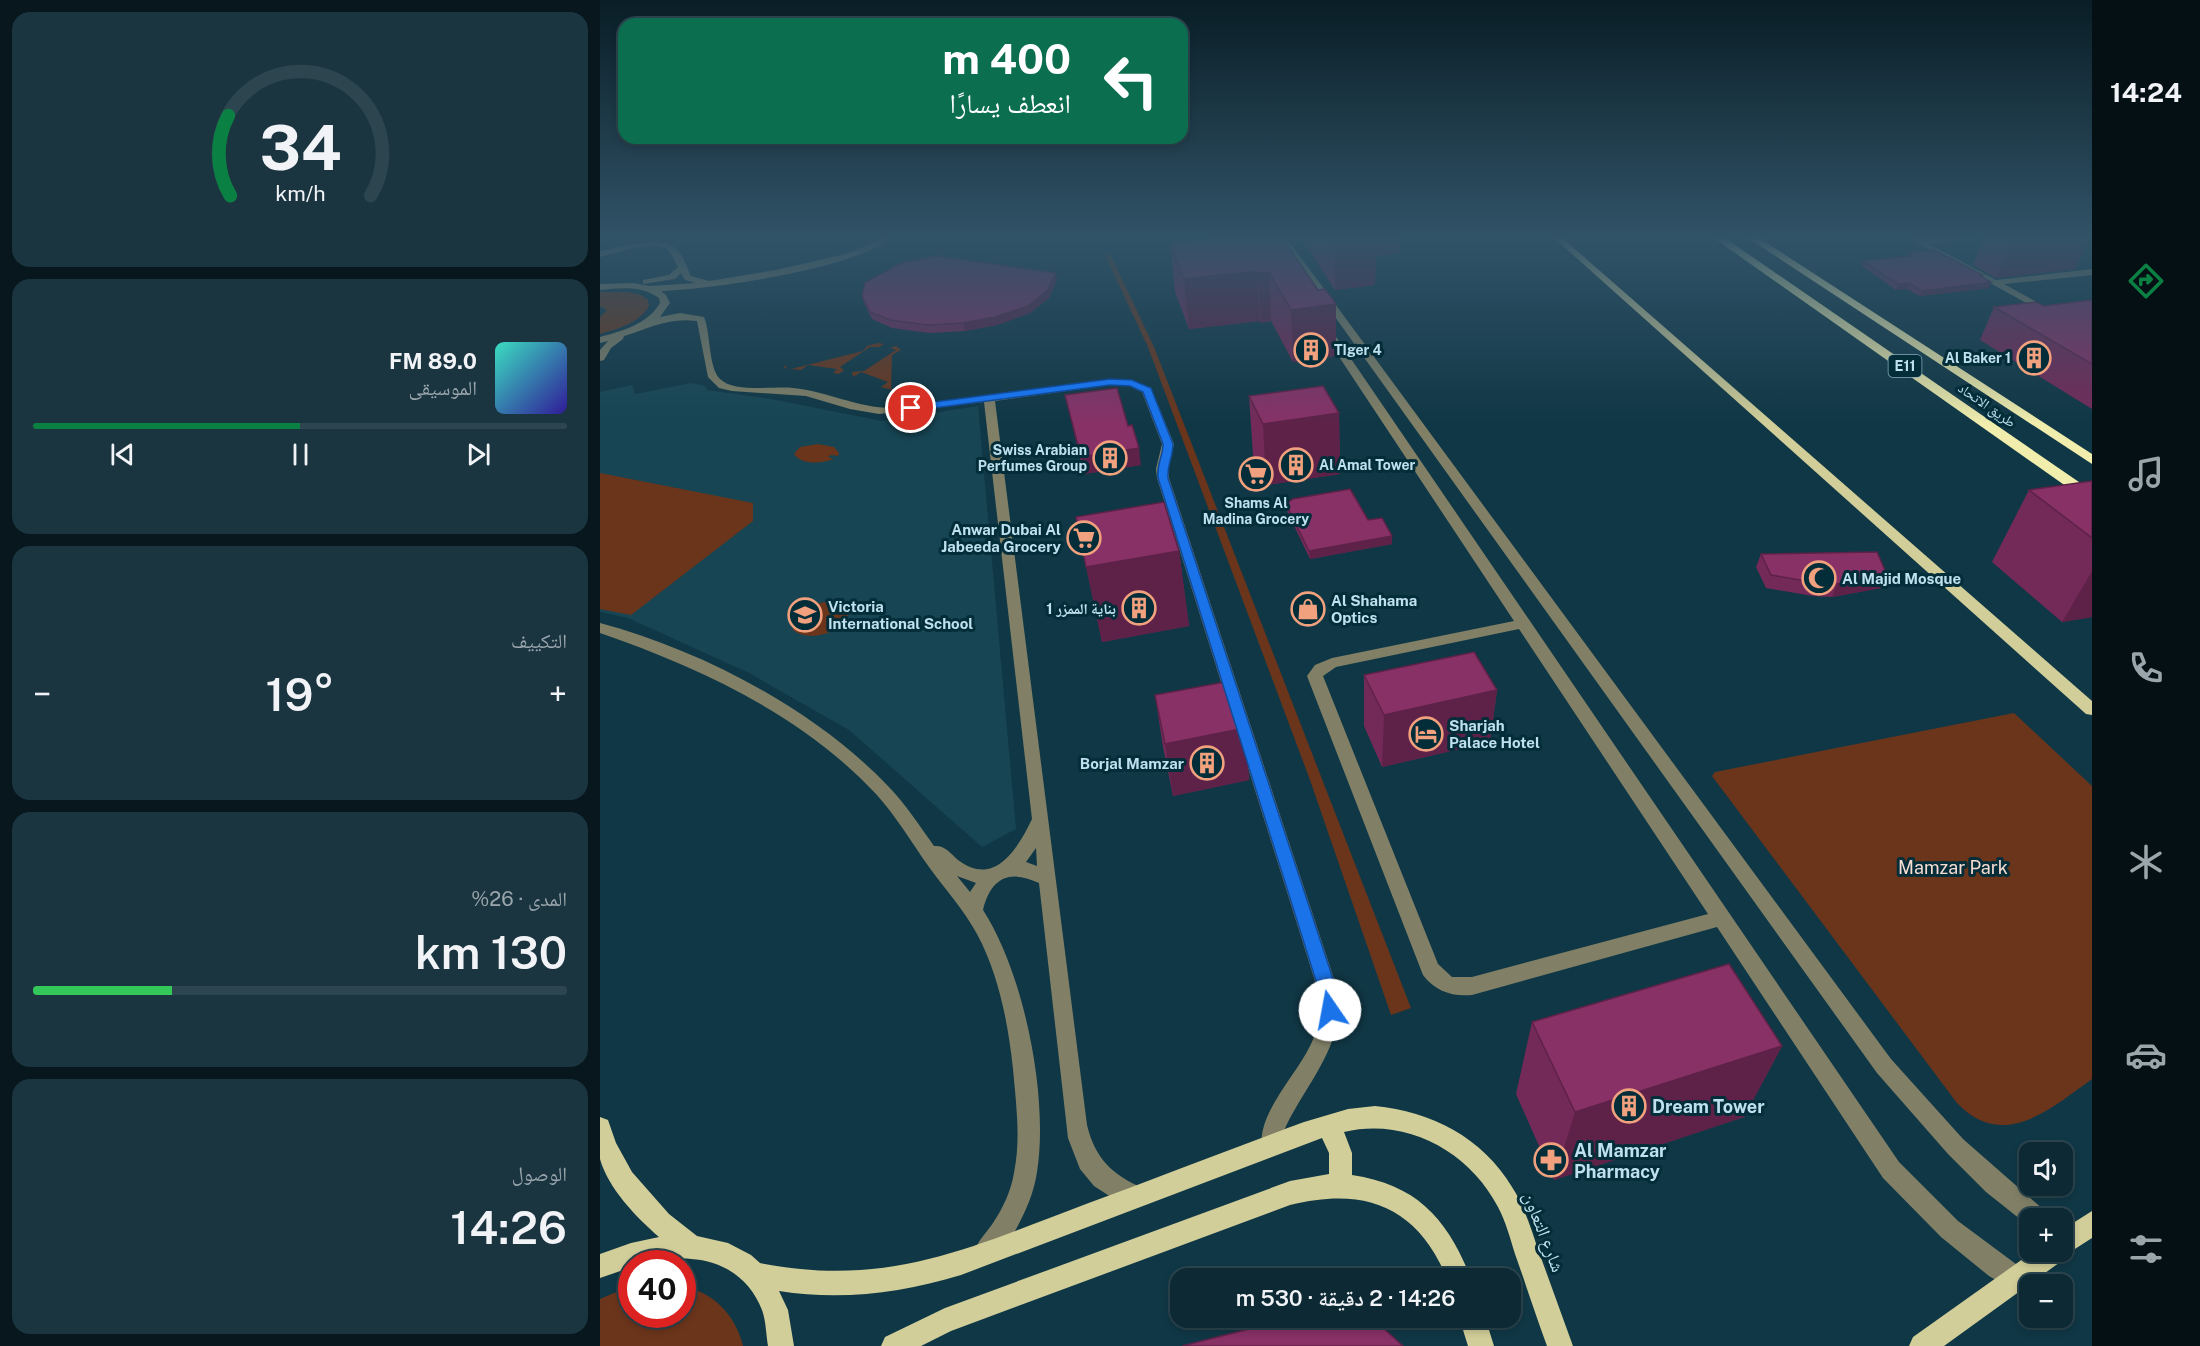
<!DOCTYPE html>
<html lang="ar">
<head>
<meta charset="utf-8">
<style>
  body { margin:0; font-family:"Public Sans","Noto Naskh Arabic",sans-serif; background:#1a3540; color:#f1f3f6; direction:rtl; height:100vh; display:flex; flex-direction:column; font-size:22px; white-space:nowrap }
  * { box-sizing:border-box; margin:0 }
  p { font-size:20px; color:#9aa6ac }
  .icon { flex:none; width:33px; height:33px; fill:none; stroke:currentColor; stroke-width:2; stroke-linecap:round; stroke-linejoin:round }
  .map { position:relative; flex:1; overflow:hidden; direction:ltr }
  .panel { display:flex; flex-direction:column; gap:12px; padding:12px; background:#07171d; width:600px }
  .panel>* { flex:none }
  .hud { position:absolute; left:18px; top:18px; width:570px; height:126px; border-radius:18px; box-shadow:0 3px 9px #0003,0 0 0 2px #2c454f; direction:rtl; background:#0b6e4f; color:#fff; overflow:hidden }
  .fabs { position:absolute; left:1419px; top:1142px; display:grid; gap:12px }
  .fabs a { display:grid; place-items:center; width:54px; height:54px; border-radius:12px; background:#0c2934; box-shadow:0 3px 9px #0003,0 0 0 2px #2c454f; font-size:30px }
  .speed { position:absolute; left:18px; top:1250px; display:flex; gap:12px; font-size:30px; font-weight:700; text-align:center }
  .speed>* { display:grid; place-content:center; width:78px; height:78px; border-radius:50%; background:#0c2934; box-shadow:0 3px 9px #0003,0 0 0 2px #2c454f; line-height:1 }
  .speed .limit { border:9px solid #d22; background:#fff; color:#111 }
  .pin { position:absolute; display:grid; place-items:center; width:51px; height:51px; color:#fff; margin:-26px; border:3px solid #fff; border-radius:50%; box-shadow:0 2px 6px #0007 }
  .me { position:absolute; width:66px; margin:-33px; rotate:348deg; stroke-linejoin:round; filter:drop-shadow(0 0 4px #0008) }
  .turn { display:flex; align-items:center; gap:21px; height:126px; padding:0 18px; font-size:27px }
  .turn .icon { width:78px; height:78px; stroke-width:2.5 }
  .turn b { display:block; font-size:42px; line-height:51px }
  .big { font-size:45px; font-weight:600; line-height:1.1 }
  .panel .widget { flex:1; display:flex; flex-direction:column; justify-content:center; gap:9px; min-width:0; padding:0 21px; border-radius:18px; background:#1a3540 }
  .panel .dial { align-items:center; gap:0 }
  .dial svg { height:156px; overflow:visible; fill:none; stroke:#2c454f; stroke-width:7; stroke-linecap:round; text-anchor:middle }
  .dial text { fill:#f1f3f6; stroke:none }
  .song { display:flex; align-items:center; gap:18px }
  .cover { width:72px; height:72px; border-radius:9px; background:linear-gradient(135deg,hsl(170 70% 55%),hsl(250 70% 35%)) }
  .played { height:6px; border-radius:3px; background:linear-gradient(90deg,#0b8043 50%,#2c454f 50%) }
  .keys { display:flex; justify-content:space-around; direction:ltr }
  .heat { display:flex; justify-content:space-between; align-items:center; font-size:33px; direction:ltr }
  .charge { height:9px; border-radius:4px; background:linear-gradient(90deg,#34c759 26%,#2c454f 0) }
  .trip { position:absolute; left:570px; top:1268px; width:351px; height:60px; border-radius:18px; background:#0c2934; box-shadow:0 3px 9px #0003,0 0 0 2px #2c454f; font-weight:600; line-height:60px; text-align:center; direction:rtl }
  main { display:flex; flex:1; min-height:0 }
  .tab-bar { display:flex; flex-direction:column; width:108px; justify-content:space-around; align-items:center; background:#051015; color:#9aa6ac }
  .tab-bar .icon { width:42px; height:42px }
  .tab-bar .on { color:#0b8043 }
  .tab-bar b { font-size:27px; color:#f1f3f6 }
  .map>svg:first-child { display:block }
</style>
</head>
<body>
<main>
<nav class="tab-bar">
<b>14:24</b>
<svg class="icon on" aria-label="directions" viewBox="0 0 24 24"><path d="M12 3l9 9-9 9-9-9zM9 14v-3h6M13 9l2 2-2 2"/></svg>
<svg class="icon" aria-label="music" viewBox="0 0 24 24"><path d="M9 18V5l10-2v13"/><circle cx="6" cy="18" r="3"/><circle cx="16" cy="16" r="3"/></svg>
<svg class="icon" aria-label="phone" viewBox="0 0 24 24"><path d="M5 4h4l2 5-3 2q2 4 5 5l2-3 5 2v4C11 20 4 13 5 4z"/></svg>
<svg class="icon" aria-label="climate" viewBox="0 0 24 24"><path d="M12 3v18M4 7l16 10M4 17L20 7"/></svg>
<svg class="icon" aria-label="car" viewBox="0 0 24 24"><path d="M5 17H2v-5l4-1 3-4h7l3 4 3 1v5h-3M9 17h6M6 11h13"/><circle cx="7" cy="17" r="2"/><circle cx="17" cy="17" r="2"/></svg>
<svg class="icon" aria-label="filters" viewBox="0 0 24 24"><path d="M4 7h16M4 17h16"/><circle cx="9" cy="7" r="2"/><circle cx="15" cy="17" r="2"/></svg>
</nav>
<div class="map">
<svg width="1492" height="1346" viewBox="0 0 1492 1346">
  <rect width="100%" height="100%" fill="#103745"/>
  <polygon fill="#174553" points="91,383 105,386 107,390 171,399 282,421 378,406 416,829 382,847 249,730 149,673 28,618 0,612 0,392 32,385 35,394"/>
  <g fill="#6b351b">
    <polygon points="510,254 554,347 811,1008 791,1015 710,780 548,347 505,255"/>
    <path d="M0,292H28L41,295L48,300L49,306C40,323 17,329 0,334V317L7,310L0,306Z"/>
    <polygon points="278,343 284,344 279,347 270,347 240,367 244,370 239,374 233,373 237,369 208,365 201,370 183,368 187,365 186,368 191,369 263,351 267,346"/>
    <polygon points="296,346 301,350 292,355 291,389 302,389 296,391 281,387 288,382 261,372 253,377 252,372 264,371 296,350 290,348"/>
    <path d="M218,444L234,447L239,453L238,456L231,455L228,457L234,459C222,463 203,466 194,454L200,447Z"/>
    <polygon points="0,473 153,503 153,521 31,615 0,609"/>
    <path d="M231,601L240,602L249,609V614L244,622L234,618L228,622L239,627C225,636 206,640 193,630V619C203,607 216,603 231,601Z"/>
    <path d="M1414,713L1492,786V1079C1451,1108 1404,1152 1357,1103L1112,776L1115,772Z"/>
    <path d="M83,1287C113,1291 136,1316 143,1346H0V1299L14,1293L31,1289L32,1314H82Z"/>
  </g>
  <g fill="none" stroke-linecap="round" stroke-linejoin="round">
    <g fill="#818067" fill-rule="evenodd">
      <path d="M284,236H293C259,269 111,289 61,291L66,295L70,303L60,317L80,313L104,317C111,333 108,367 120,379C134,393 174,386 193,388C227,391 257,408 292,408L510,379L532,380L551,388L574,444L568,469L569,478L740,997C739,1052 709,1080 686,1126C682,1134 684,1144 680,1153L672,1156L664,1153C651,1120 696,1076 710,1046C718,1031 719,1014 720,997L557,478L556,469L562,444L542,392L530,386L510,385L395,401L487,1125C495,1158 512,1175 543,1188L547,1196L543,1204L535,1208L514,1199L494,1186L480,1169L468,1138L439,883C409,869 391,878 383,910C424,973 449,1097 437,1172C434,1193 425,1213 415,1231C407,1244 399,1259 385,1265L376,1262L373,1253C378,1241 386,1233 393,1223C403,1208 411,1191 414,1173C421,1139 416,1103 413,1069C408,1023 399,975 377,934C364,910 345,889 329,867C312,843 296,816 276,794C202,715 101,668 0,633V623C101,650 214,709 287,785C305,803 319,825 334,846C345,845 350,853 358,860C395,888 418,848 432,819L384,402L279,414L250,409L206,396L132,391L119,388L108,377L97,321C69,317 50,328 24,336L23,339L11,348L4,360L0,361V350L8,341L0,343V337C22,331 48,324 60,303L59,298C41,285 21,288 0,290V284L33,283L50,286L96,283L85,280L81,273L75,279L43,284V280L69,275L78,267C75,262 72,254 68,250C55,240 15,253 0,257V251C18,248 60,234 75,248C83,254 87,268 91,276L109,281L176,270L245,254L271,244ZM436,848L437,866L426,862ZM357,876L376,883L370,892Z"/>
      <polygon points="677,236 685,236 1291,1059 1363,1139 1444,1210 1448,1218 1430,1218 1430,1227 1386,1192 1348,1154 1277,1073"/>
      <polygon points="1305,236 1314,236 1321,239 1381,236 1377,238 1329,244 1396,280 1492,269 1492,275 1404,284 1451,310 1453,312 1448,315"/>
      <path d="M725,325L730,328L1299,1162L1358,1221L1424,1270L1427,1279L1424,1288L1415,1291L1389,1276L1341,1237L1283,1178L1117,927L872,995C852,997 835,991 823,975L707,676L715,665L732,658L914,621L720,328ZM919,629L1108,914L872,977H852L838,964L723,676L736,667Z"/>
    </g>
    <g fill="#d1ce99" fill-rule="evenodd">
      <polygon points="952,236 960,236 1492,701 1492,715 1486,714"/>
      <path d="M775,1106C831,1111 883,1138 912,1187C925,1207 932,1232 940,1255C951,1285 962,1316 973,1346H947C936,1316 926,1285 915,1254C910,1238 906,1222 898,1207C869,1151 806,1117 744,1132L752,1153V1175C818,1185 847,1219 871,1278H847C816,1205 764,1187 690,1205L351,1331L321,1346H281L285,1337L345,1308L690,1181L729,1174V1153L722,1138L361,1275C301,1293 242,1301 179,1291L188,1310L194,1346H168C166,1334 166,1321 162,1310C150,1279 124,1261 91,1259C71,1257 52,1263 32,1263V1267L0,1278V1254L31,1243L59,1237C36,1217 8,1188 0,1159C0,1147 0,1130 0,1117L8,1120L16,1143L32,1172L69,1214L97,1236L128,1243L151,1255L160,1263C288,1288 369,1248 486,1204C559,1177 631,1149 704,1122L748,1109Z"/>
      <polygon points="1492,1211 1492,1238 1464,1256 1463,1260 1344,1346 1309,1346 1313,1337 1434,1251 1462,1251 1462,1230"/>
      <polygon points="859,1317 885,1317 894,1346 868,1346"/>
    </g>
    <g fill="#f0edad" fill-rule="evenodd">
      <polygon points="1111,236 1122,236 1492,491 1492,502 1487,501"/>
      <polygon points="1145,236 1156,236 1492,454 1492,464"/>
    </g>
  </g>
  <g fill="#742a59">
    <polygon points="622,236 681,236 718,290 736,304 736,356 693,362 671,321 661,323 660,321 589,329 575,292 570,244 623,239"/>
    <polygon points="689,236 800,236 799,254 776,256 775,285 735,290 701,238 691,239"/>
    <polygon points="1385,236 1491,236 1475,269 1396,278 1373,265"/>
    <polygon points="1308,253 1382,277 1389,288 1320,296 1307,289 1296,290 1262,266 1263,261 1306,257"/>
    <polygon points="455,273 457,280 449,298 430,313 397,325 365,331 330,333 292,328 272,319 264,303 262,296"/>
    <polygon points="1492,301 1492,409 1380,340 1394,307 1444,306"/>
    <polygon points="465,395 528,426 541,465 484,474"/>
    <polygon points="649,396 739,413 740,474 666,485 653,455"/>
    <polygon points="1492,481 1492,617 1462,622 1392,562 1429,490"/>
    <polygon points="686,504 768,520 792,536 792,544 710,559 687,511"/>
    <polygon points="476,517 579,551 589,626 502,642"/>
    <polygon points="1161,554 1281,588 1232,597 1213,596 1166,588 1156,567"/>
    <polygon points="764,675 897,690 890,742 782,767 764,726"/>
    <polygon points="555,695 645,728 649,780 573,796 563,747"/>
    <polygon points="932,1022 1182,1046 1144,1117 954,1180 916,1094"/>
  </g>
  <g fill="#5e2248">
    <polygon points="691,236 701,236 701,238 691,239"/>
    <polygon points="761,236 800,236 799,254 776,256 775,285 735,290 735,241"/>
    <polygon points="1414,236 1491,236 1475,269 1396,278"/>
    <polygon points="657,271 660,321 589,329 584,279"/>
    <polygon points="669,272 671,321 661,323 658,273"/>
    <polygon points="455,273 457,280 449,298 430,313 397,325 365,331 363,323"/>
    <polygon points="1391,282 1389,288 1320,296 1322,291"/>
    <polygon points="1309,283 1307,289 1296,290 1298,284"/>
    <polygon points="736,304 736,356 693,362 691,310"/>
    <polygon points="739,413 740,474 666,485 663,424"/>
    <polygon points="539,448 541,465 484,474 481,457"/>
    <polygon points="792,536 792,544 710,559 709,551"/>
    <polygon points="579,551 589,626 502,642 486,567"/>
    <polygon points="1492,571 1492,617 1462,622"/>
    <polygon points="1287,575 1281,588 1232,597 1237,584"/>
    <polygon points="897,690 890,742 782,767 784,715"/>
    <polygon points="645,728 649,780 573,796 565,744"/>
    <polygon points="1182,1046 1144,1117 954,1180 975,1112"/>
  </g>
  <g fill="#873167" stroke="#5e2248" stroke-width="1.5">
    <polygon points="636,236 681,236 718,290 725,289 736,304 691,310 669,272 658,273 657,271 584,279 570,244 637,237"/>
    <polygon points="731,236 776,236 735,241"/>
    <polygon points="1334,250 1383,275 1380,276 1391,282 1322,291 1309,283 1298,284 1263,261 1313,256 1308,253"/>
    <polygon points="337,256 455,273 448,290 428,306 395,317 363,323 328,325 290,320 270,312 262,296 265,283 301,263"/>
    <polygon points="1491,300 1492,301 1492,364 1394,307 1436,302 1444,306"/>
    <polygon points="723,386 739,413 663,424 649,396"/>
    <polygon points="517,388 528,426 532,425 539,448 481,457 465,395"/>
    <polygon points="1492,481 1492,538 1429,490"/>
    <polygon points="750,489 768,520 782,518 792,536 709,551 686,504 693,499"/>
    <polygon points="564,502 579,551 486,567 476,517"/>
    <polygon points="1277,552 1287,575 1237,584 1218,583 1171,575 1161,554"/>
    <polygon points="874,652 897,690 784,715 764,675"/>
    <polygon points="630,681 645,728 565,744 555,695"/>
    <polygon points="1129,964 1182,1046 975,1112 932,1022"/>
    <polygon points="696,1317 771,1317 803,1346 582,1346"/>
  </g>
  <linearGradient id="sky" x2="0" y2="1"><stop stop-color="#091e26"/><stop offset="0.56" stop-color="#315368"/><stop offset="1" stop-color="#315368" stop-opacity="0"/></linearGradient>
  <rect width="1492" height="424" fill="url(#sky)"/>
  <path fill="#1a73e8" stroke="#114b97" stroke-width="1.5" d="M510,379L532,380L551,388L573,444C573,457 567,465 568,478L739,997L740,1010L737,1015L730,1018L724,1015L721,997L558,478C556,465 563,457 563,444L543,392L530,386L510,385L311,411L306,408L311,405Z"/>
  <defs>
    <symbol id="building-ring" viewBox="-11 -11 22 22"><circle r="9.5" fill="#042d3a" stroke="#f1a17d" stroke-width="1.5"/><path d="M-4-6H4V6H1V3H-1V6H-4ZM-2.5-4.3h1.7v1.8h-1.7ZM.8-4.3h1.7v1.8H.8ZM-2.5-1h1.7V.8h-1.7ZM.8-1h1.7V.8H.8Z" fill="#f1a17d"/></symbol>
    <symbol id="supermarket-ring" viewBox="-11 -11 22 22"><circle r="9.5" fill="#042d3a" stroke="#f1a17d" stroke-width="1.5"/><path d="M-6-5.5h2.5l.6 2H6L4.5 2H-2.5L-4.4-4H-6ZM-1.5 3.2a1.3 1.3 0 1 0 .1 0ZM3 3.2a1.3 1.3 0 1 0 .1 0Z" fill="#f1a17d"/></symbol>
    <symbol id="mosque-ring" viewBox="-11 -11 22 22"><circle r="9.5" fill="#042d3a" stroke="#f1a17d" stroke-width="1.5"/><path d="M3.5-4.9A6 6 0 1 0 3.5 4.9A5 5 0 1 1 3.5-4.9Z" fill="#f1a17d"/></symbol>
    <symbol id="shop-ring" viewBox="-11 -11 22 22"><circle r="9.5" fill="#042d3a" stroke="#f1a17d" stroke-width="1.5"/><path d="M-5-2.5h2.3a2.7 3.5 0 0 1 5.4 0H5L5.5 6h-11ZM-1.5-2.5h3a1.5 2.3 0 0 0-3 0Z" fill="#f1a17d"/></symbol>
    <symbol id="school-ring" viewBox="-11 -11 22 22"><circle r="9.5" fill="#042d3a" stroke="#f1a17d" stroke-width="1.5"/><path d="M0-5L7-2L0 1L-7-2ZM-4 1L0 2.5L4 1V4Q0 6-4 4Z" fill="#f1a17d"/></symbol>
    <symbol id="hotel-ring" viewBox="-11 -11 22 22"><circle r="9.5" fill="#042d3a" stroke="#f1a17d" stroke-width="1.5"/><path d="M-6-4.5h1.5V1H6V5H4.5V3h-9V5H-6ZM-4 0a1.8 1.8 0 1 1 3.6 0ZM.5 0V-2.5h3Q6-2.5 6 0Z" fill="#f1a17d"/></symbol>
    <symbol id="pharmacy-ring" viewBox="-11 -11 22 22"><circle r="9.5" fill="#042d3a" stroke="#f1a17d" stroke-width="1.5"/><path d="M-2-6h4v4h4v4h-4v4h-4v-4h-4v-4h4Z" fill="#f1a17d"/></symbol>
  </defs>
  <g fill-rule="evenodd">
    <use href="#building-ring" x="692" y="331" width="38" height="38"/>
    <use href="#building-ring" x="1415" y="339" width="38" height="38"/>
    <use href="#building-ring" x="491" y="439" width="38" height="38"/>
    <use href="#building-ring" x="677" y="446" width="38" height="38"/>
    <use href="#supermarket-ring" x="637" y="455" width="38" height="38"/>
    <use href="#supermarket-ring" x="465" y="519" width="38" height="38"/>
    <use href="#mosque-ring" x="1200" y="559" width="38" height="38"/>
    <use href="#building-ring" x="520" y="589" width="38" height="38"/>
    <use href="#shop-ring" x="689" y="590" width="38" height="38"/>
    <use href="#school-ring" x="186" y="596" width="38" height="38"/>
    <use href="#hotel-ring" x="807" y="715" width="38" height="38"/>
    <use href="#building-ring" x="588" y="744" width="38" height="38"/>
    <use href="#building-ring" x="1010" y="1087" width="38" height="38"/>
    <use href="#pharmacy-ring" x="932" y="1141" width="38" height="38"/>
  </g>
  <g text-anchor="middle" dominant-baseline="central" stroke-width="6" stroke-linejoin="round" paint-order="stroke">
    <g font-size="14" font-weight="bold" fill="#bfe1ef" stroke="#042d3a" text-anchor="start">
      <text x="734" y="350">TIger 4</text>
      <text x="1411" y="358" text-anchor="end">Al Baker 1</text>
      <text x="487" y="450" text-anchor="end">Swiss Arabian<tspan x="487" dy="16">Perfumes Group</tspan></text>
      <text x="719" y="465">Al Amal Tower</text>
      <text x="656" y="503" text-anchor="middle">Shams Al<tspan x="656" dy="16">Madina Grocery</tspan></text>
    </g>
    <rect fill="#042d3a" stroke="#87abb9" stroke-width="1.5" x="1288.5" y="355" width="33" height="22" rx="4.5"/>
    <g font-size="14" font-weight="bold" fill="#bfe1ef">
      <text x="1305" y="366">E11</text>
    </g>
    <g font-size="14" fill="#bfe1ef" stroke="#042d3a">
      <text transform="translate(1387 405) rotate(35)">طريق الاتحاد</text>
    </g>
    <g font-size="15" font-weight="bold" fill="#bfe1ef" stroke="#042d3a" text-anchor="start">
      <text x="461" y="529" text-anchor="end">Anwar Dubai Al<tspan x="461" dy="17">Jabeeda Grocery</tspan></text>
      <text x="1242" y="578">Al Majid Mosque</text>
      <text x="731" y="600">Al Shahama<tspan x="731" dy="17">Optics</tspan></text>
      <text x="228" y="606">Victoria<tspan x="228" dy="17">International School</tspan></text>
      <text x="516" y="608" text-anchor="end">بناية الممزر 1</text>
      <text x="849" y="725">Sharjah<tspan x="849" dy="17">Palace Hotel</tspan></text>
      <text x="584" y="763" text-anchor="end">Borjal Mamzar</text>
    </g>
    <g font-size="18" fill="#f6dcd1" stroke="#042d3a">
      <text x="1353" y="867">Mamzar Park</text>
    </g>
    <g font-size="18" font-weight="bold" fill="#bfe1ef" stroke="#042d3a" text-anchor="start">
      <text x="1052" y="1106">Dream Tower</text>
      <text x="974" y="1150">Al Mamzar<tspan x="974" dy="21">Pharmacy</tspan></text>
    </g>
    <g font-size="18" fill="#bfe1ef" stroke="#042d3a">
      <text transform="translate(944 1232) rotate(69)">شارع التعاون</text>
    </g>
  </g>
</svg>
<div class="fabs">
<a><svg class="icon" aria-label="sound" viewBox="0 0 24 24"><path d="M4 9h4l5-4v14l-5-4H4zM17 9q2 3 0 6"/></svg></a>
<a>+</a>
<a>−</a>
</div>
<div class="speed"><div class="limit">40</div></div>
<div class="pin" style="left:311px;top:408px;background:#d93025"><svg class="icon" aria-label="arrive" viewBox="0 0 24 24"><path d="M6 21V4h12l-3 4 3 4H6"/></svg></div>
<svg class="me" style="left:730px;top:1010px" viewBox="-20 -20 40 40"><circle r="19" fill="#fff"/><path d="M0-13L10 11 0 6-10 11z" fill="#1a73e8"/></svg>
<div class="trip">14:26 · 2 دقيقة · 530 m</div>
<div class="hud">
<div class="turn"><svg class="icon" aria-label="left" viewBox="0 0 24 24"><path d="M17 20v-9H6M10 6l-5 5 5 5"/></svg><div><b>400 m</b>انعطف يسارًا</div></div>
</div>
</div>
<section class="panel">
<div class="widget dial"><svg viewBox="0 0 100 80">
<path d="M14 69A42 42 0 1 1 86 69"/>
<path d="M14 69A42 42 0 0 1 13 28" stroke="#0b8043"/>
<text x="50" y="56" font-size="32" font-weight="700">34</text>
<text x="50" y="72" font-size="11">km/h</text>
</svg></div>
<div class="widget">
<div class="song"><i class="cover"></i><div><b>89.0 FM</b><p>الموسيقى</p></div></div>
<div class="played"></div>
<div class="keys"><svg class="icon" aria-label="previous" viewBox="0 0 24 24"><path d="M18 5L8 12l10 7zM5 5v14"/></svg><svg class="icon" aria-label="pause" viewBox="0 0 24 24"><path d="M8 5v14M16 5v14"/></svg><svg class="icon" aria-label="next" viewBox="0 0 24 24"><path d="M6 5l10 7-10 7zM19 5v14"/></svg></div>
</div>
<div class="widget"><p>التكييف</p>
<div class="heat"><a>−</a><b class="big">19°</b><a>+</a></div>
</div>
<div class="widget"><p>المدى · 26%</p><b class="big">130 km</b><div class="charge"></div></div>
<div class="widget"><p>الوصول</p><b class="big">14:26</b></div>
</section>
</main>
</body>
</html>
